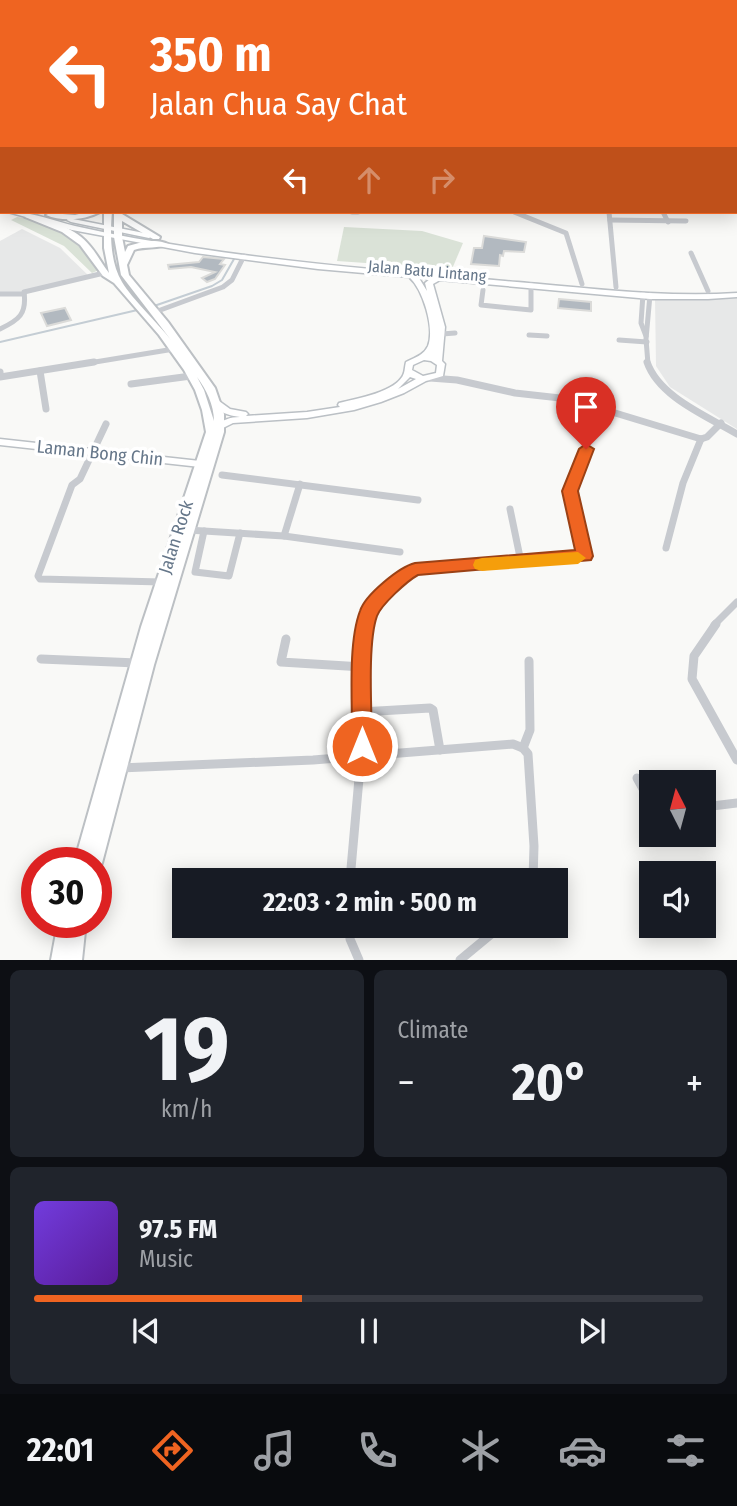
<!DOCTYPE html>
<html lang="en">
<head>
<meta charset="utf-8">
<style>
  body { margin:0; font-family:"Fira Sans Condensed",sans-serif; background:#20242c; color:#f1f3f6; height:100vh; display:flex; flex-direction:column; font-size:26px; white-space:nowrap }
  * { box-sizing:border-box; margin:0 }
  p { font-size:23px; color:#9ea1a6 }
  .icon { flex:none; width:38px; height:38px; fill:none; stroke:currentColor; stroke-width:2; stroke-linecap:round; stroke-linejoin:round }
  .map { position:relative; height:960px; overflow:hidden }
  .details { display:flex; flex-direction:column; gap:10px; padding:10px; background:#0d0f14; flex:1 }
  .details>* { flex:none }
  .guide { position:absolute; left:0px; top:0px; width:738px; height:214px; box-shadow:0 4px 18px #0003; background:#ef6421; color:#fff; overflow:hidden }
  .needle { width:46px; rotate:354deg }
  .buttons { position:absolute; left:639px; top:770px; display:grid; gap:14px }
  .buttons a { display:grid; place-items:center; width:77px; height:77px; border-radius:0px; background:#171b24; box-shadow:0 4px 18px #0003; font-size:35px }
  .speed { position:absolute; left:21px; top:847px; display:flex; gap:14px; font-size:35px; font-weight:700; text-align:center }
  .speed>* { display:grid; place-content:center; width:91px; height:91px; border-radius:50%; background:#171b24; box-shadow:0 4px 18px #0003; line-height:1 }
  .speed .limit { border:10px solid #d22; background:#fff; color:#111 }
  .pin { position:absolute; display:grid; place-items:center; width:60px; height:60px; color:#fff; margin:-72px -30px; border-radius:50% 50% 50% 0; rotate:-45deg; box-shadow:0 0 7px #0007 }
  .pin .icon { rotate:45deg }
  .me { position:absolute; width:77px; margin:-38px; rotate:0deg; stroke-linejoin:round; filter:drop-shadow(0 0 5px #0008) }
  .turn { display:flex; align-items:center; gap:24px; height:147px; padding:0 35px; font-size:32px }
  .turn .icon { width:91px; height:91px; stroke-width:2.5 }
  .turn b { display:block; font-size:49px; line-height:60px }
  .lanes { display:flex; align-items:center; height:66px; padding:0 35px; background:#0003; justify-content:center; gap:35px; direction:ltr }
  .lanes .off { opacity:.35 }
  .big { font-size:52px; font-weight:700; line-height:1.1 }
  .details .tile { flex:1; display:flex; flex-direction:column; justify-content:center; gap:10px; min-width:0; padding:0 24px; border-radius:10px; background:#20242c }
  .details .dial { align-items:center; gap:0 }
  .dial b { font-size:91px; line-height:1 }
  .song { display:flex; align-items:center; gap:21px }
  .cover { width:84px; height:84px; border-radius:10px; background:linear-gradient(135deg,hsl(260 70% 55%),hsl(270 70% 35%)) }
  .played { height:7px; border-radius:4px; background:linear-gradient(90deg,#ef6421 40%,#363941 40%) }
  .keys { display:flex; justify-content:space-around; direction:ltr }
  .heat { display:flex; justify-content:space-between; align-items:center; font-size:38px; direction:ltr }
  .details .tiles { flex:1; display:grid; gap:10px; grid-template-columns:1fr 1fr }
  .tile:last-child { grid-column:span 2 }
  .trip { position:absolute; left:172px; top:868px; width:396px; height:70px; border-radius:0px; background:#171b24; box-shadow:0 4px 18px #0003; font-weight:700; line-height:70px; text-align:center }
  .dock { display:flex; height:112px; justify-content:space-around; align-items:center; background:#090b0e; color:#9ea1a6 }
  .dock .icon { width:49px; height:49px }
  .dock .active { color:#ef6421 }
  .dock b { font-size:32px; color:#f1f3f6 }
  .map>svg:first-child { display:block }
</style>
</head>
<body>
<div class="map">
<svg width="737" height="960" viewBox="0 0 737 960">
  <rect width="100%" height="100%" fill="#f9f9f7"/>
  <g fill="#e7e8e8">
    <polygon points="22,229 60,248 91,278 26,293 0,293 0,241"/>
    <polygon points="655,297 703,300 737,298 737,429 670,387 656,366"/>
  </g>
  <g fill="#dae2d7">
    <polygon points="303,0 643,0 647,2 306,2"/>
    <path d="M17,217C56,221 77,241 99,270L92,273L64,246L11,220Z"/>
    <polygon points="344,227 422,231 463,243 452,269 337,261"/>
  </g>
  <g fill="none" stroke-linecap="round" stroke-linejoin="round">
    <g stroke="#c4cdd4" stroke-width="2">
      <polyline points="154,306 212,286 222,280 234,259"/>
      <polyline points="0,342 146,308"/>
    </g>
  </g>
  <g fill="#b2b9c0" stroke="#dbdbd9" stroke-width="2">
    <polygon points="484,236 526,242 524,252 504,251 503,256 500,255 499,266 471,264 474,248 482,248"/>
    <polygon points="203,257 224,259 220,264 225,265 215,279 207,282 202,278 215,272 191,267 169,269 168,265 199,262"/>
    <polygon points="559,299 591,302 591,311 558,308"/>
    <polygon points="65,308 71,320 47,326 41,313"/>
  </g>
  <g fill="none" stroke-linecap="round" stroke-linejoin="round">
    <defs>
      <g id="secondary">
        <polygon points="655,0 662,0 664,2 657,2"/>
        <rect x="0" y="206" width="2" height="5"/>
        <path d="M8,212C31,211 54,221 75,226C115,235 155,242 195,248C298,264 401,272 505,281C583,287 659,298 737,293V297L708,299H650L440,280L433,284L445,327L442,361L445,364L443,376L426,381L404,393L381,402L354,410L307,418L233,423L219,430L214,427C222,420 230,417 240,417C227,415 220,413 212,403L213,401H219L230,409L246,412L248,414L246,416L307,412L340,407L338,405L339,403C355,399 398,392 404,373C405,369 405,366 406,362C414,358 424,355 428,346C435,328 423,289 409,277L318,269L195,253L72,230ZM419,278L430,279L425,283L427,291ZM424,360L431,361L437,365L436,373L423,376L412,370L413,365ZM410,377L416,379L398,389Z"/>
        <polygon points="68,218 149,234 153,236 149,238 71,222 67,220"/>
        <polygon points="0,439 200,461 205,464 200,467 0,445"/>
      </g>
      <g id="primary">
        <polygon points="161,0 167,0 166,2 160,2"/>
        <path d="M87,212H100C85,220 62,222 46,215L50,213L75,215Z"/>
        <path d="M104,212H112C110,234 110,262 122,282C133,300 157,322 171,340L121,275L114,237V212H122V214L160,237L159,239H153L122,221V237L125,252L128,246C141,242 156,238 168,244C160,249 145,246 134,250L127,265L129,275L168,322L215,388L224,414V432L154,665L102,863L100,868L96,869V863H74L141,627L206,432L202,410L195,390L184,370L159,335L114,283L103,276L80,245L62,232L25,217L29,215H32C53,222 76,228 90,246C97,254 102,264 109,273L104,248ZM197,377C206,389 214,405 214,421L204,390Z"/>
        <polygon points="58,922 86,922 82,960 51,960"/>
      </g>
    </defs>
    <use href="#secondary" stroke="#bbc0c5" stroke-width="3"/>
    <use href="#primary" stroke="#bcc0c4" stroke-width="4"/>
    <g stroke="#c7cacf" stroke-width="4.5">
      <polyline points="297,0 301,2"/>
      <polyline points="714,0 718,2"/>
      <polyline points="729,2 734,0"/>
      <polyline points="0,94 2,92"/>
    </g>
    <g stroke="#c7cacf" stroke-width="5">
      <polyline points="352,212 358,212"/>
      <polyline points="514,212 566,233 582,284"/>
      <polyline points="609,212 616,287"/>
      <polyline points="663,212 668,222"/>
      <polyline points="610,220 686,221"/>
      <polyline points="691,253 708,291"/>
      <polyline points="483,290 481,305 531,310 531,285"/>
      <polyline points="0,294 24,294"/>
      <polyline points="643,294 641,323 646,336"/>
      <polyline points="155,312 223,287 232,280 244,256"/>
      <path d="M0,329C19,320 27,314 24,292L104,273"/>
      <polyline points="442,334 455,333"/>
      <polyline points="529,335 547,336"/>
      <polyline points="619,340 647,342"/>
      <polyline points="83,364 174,349"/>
      <polyline points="648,364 646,339 650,295"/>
    </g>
    <g stroke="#c7cacf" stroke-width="7">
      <path d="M647,362C659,397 707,416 737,434"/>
      <polyline points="40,371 46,409"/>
      <polyline points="0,372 0,377 94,362"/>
      <polyline points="430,378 457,380 515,393 569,399 701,439"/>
      <polyline points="131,384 191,376"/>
      <polyline points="569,399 561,416 579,435"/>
      <polyline points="106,424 80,479 72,485 38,576 40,579 162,582"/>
      <polyline points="701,439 707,437 721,423"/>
      <polyline points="222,475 418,500"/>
      <polyline points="510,509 521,562"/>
      <polyline points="188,530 284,536 400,552"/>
      <polyline points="204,531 195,572 229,576 240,533"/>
      <polyline points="284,536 300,484"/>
      <polyline points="666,548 683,483 701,439"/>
      <path d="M365,625C366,606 398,577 415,569L585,556L570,491L586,449"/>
      <polyline points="714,625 737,602"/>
    </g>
    <g stroke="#c7cacf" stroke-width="9">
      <polyline points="716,624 694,656 692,679 737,760"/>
      <polyline points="286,639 281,662 363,667"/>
      <polyline points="41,659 137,663"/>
      <polyline points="361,712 430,708 433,710 440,750"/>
      <polyline points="523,748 528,754 534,846 533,880"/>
      <polyline points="523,748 530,730 529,661"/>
      <polyline points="120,768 313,760 513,744 523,748"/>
      <polyline points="637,778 651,803"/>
      <polyline points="704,807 737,803"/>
      <polyline points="350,880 361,756 365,624"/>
      <polyline points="349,926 350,939 359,960"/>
      <polyline points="460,960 501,926"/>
    </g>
    <use href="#secondary" fill="#fff" fill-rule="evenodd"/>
    <use href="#primary" fill="#fff" fill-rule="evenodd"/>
  </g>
  <path fill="#ef6421" stroke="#9b4115" stroke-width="2" d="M586,444L594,449L578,491L593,556L591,560L418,575C407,581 381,605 377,616C367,644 372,714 372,746L369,752L362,754L354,752L352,746C353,709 347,645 360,611C365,595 399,567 415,563L575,550L562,491L579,449Z"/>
  <polygon fill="#f59e0b" points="578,552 586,558 578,564 482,571 475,569 473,565 475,560 482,558"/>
  <g text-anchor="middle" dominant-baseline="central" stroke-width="7" stroke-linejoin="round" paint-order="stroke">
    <g font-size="16" fill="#66778a" stroke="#fff">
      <text transform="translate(427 271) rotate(5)">Jalan Batu Lintang</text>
    </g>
    <g font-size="18" fill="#66778a" stroke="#fff">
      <text transform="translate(100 453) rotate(6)">Laman Bong Chin</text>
      <text transform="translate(176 537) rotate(-72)">Jalan Rock</text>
    </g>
  </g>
</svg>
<div class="buttons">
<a><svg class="needle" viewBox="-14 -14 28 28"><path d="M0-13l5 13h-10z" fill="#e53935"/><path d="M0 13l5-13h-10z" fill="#9ea1a6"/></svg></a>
<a><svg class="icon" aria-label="sound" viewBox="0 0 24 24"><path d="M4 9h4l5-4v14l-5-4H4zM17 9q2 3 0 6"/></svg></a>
</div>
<div class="speed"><div class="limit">30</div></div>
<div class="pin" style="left:586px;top:449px;background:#d93025"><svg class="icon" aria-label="arrive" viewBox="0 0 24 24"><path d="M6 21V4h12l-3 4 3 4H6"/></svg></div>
<svg class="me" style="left:362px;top:746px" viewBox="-20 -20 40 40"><circle r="17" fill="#ef6421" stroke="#fff" stroke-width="3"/><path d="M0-11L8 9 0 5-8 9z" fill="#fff"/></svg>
<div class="trip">22:03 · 2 min · 500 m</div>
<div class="guide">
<div class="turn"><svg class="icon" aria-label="left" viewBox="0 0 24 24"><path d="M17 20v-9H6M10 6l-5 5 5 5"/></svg><div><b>350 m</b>Jalan Chua Say Chat</div></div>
<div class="lanes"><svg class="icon" aria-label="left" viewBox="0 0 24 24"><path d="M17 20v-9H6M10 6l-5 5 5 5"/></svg><svg class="icon off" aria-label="ahead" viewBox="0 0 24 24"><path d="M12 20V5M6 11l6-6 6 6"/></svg><svg class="icon off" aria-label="right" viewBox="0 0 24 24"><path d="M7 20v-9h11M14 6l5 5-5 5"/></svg></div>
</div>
</div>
<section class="details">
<div class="tiles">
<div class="tile dial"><b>19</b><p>km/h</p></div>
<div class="tile"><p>Climate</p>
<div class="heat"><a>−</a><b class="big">20°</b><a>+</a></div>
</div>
<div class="tile">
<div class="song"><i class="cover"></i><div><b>97.5 FM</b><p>Music</p></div></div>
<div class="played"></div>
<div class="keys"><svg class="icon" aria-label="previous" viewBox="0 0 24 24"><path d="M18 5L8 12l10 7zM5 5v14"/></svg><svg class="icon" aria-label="pause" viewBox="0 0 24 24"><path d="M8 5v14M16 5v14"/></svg><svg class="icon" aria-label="next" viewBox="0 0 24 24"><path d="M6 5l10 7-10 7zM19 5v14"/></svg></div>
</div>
</div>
</section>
<nav class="dock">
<b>22:01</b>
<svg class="icon active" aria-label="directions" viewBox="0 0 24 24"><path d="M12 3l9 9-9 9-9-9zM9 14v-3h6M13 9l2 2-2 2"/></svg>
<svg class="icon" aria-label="music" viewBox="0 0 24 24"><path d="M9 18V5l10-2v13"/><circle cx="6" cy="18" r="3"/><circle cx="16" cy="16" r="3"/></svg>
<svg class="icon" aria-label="phone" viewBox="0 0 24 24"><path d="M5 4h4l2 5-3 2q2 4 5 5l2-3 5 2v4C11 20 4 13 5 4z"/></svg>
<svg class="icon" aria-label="climate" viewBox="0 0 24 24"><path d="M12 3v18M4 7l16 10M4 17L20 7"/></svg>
<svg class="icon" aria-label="car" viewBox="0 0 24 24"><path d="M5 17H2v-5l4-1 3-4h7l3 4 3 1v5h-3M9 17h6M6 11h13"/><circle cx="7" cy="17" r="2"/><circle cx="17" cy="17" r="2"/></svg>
<svg class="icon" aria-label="filters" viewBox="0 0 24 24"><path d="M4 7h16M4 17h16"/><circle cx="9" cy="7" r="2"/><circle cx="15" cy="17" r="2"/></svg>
</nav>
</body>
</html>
